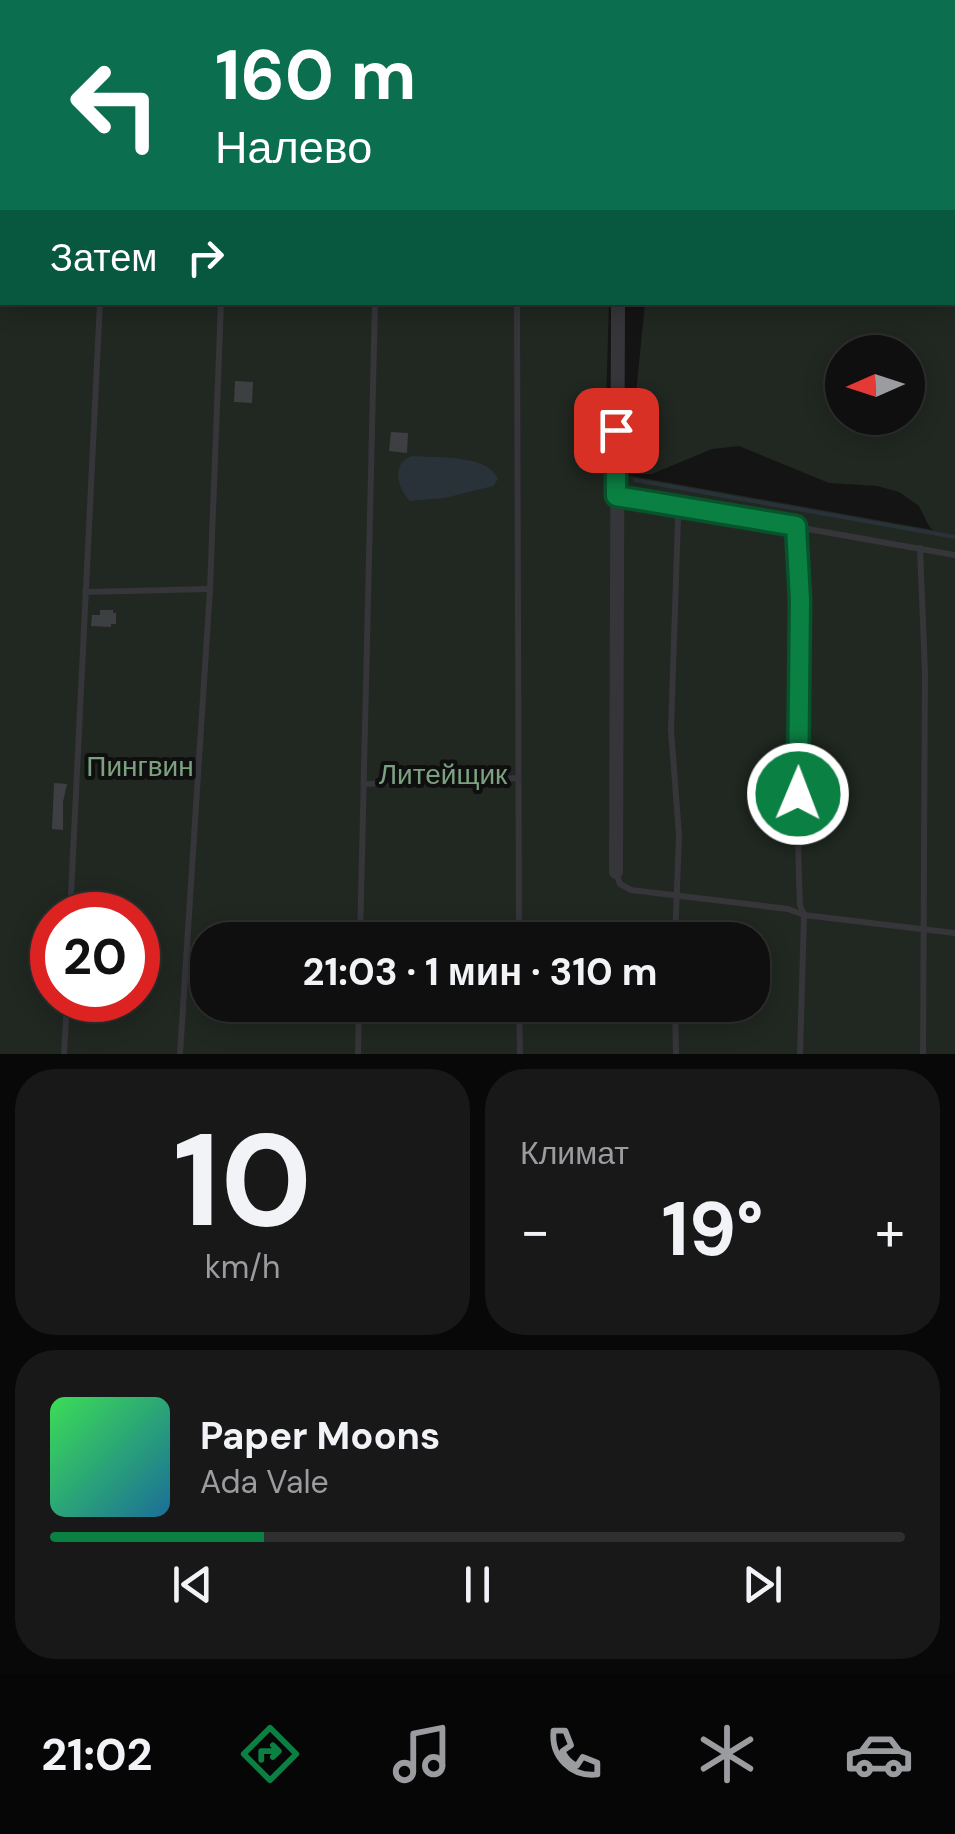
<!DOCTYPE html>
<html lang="ru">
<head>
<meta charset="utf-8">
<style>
  body { margin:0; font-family:"DM Sans",sans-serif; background:#181819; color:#f1f3f6; height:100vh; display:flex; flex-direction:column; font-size:38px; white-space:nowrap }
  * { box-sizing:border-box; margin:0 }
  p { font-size:32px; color:#9b9c9f }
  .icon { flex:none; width:55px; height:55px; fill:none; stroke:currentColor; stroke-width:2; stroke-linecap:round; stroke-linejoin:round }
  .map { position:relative; height:1054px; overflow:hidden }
  .sheet { display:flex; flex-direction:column; gap:15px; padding:15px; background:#080809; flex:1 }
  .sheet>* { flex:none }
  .guide { position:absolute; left:0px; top:0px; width:955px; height:305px; box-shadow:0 5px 25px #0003,0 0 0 2px #2f2f30; background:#0b6e4f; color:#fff; overflow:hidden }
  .needle { width:65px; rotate:267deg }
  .buttons { position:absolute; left:825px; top:335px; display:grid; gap:20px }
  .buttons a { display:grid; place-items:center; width:100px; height:100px; border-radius:50%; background:#0f0f10; box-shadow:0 5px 25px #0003,0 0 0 2px #2f2f30; font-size:50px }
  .speed { position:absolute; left:30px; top:892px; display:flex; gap:20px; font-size:50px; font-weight:700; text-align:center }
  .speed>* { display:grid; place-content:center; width:130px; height:130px; border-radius:50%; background:#0f0f10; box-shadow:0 5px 25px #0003,0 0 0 2px #2f2f30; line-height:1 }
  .speed .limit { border:15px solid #d22; background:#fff; color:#111 }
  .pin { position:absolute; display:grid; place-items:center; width:85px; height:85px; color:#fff; margin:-42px; border-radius:20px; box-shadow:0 5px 15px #0006 }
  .me { position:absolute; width:110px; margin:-55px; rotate:1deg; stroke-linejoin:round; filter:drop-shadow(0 0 8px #0008) }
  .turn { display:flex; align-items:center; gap:35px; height:210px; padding:0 50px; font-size:45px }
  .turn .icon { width:130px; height:130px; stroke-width:2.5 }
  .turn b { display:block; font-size:70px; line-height:85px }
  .then { display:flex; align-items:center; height:95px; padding:0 50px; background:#0003; gap:20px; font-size:38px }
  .big { font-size:75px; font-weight:700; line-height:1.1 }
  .sheet .tile { flex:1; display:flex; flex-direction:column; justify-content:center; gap:15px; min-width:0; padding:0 35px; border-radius:40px; background:#181819 }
  .sheet .dial { align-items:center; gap:0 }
  .dial b { font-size:130px; line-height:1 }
  .song { display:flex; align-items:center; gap:30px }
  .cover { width:120px; height:120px; border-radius:15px; background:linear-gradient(135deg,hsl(130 70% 55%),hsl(200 70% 35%)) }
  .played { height:10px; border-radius:5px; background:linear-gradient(90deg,#0b8043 25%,#2f2f30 25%) }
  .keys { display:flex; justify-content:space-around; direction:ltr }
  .heat { display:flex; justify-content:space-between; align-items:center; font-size:55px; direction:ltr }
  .sheet .tiles { flex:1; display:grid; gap:15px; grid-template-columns:1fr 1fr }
  .tile:last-child { grid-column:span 2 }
  .trip { position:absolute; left:190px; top:922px; width:580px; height:100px; border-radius:40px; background:#0f0f10; box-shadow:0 5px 25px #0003,0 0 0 2px #2f2f30; font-weight:700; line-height:100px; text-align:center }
  .dock { display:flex; height:160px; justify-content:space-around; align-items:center; background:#060606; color:#9b9c9f }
  .dock .icon { width:70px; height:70px }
  .dock .active { color:#0b8043 }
  .dock b { font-size:45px; color:#f1f3f6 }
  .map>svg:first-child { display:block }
</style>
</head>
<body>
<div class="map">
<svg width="955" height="1054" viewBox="0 0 955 1054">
  <rect width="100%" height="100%" fill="#141415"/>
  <path fill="#202821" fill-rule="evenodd" d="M0,0H619V2H2V302L609,303L604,471L933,530L929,526L919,506L899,492L877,486L829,483L739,446L712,449L652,474H641L633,450V424L645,303L952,302V2H902L905,0H955V1054H0ZM842,352H908V418H842ZM52,915H138V1000H52ZM208,940H752V1005H208Z"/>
  <path fill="#2a3239" d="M412,456C436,458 488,454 498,479L493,486L445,498L410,501C397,488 391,463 412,456Z"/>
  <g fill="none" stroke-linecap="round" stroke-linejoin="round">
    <polyline stroke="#2a3239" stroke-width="4" points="635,480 955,537"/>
  </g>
  <g fill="#3e3f43">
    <polygon points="235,381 253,382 252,403 234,402"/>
    <polygon points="391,432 408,433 407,453 389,451"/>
    <polygon points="100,610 113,610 113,613 116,613 116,624 111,624 111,627 91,626 92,615 100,615"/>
    <polygon points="54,783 67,784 63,802 63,830 52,829"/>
  </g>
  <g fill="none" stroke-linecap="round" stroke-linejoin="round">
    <g stroke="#35353a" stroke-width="6">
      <polyline points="116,2 116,0"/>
      <polyline points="235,2 235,0"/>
      <polyline points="381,2 382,0"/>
      <polyline points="522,2 522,0"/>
      <polyline points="517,302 519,940"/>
      <polyline points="616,496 671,505 678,519 671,730 679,835 675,940"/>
      <polyline points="672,505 955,555"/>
      <path d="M796,527C802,653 794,779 800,905L804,915L800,1054"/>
      <polyline points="920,548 925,672 923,1054"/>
      <polyline points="85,592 210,589"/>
      <polyline points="364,784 518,778"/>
      <polyline points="616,872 620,884 631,890 788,909 804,915 955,933"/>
      <polyline points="70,915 100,302"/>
      <polyline points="360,940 375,302"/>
      <polyline points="519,1005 520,1054"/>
      <polyline points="675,1005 676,1054"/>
      <polyline points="64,1054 67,1000"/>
      <polyline points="180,1054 210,589 221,302"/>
      <polyline points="358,1054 359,1005"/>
    </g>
    <g stroke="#35353a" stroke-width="14">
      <polyline points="632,2 633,0"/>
      <polyline points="616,872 618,302"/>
    </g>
  </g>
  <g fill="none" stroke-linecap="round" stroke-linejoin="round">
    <defs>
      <polyline id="route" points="616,430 616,496 796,526 800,600 798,794"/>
    </defs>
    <use href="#route" stroke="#07532c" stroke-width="25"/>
    <use href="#route" stroke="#0b8043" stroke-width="18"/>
  </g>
  <g text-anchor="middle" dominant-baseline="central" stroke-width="8" stroke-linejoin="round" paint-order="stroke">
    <g font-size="28" fill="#7ca180" stroke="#0f0f10">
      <text x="140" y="766">Пингвин</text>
      <text x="443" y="774">Литейщик</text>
    </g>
  </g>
</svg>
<div class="buttons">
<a><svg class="needle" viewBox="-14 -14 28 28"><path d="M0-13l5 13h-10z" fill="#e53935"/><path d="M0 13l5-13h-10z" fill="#9b9c9f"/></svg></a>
</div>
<div class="speed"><div class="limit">20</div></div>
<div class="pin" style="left:616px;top:430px;background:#d93025"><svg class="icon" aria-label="arrive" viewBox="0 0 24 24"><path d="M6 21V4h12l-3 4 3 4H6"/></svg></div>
<svg class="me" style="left:798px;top:794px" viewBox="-20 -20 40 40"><circle r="17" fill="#0b8043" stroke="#fff" stroke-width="3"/><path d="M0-11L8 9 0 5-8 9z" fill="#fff"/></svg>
<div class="trip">21:03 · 1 мин · 310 m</div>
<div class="guide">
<div class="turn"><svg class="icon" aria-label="left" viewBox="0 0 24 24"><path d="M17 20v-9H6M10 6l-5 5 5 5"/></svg><div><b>160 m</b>Налево</div></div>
<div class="then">Затем<svg class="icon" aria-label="right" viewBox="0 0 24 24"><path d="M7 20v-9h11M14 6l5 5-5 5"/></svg></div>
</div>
</div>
<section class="sheet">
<div class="tiles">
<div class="tile dial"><b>10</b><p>km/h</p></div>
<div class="tile"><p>Климат</p>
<div class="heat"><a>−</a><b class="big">19°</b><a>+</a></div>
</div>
<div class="tile">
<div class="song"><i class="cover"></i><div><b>Paper Moons</b><p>Ada Vale</p></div></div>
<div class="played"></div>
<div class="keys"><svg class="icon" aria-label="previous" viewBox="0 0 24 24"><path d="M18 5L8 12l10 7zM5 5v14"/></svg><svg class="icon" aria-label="pause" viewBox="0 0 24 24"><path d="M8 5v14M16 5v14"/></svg><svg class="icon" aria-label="next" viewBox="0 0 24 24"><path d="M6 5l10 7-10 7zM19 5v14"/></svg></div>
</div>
</div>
</section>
<nav class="dock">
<b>21:02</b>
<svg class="icon active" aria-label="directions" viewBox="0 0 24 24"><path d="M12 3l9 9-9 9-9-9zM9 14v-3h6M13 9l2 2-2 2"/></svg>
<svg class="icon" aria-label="music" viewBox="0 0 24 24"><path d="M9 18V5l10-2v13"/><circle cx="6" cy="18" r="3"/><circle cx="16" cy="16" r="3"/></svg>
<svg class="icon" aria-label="phone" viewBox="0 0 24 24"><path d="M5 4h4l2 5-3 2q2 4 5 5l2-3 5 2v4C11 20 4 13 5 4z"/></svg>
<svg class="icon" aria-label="climate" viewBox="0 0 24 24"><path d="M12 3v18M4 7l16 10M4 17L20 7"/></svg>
<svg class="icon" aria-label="car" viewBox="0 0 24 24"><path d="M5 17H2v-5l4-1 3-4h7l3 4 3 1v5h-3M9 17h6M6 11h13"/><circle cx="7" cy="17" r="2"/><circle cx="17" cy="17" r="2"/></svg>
</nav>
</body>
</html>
